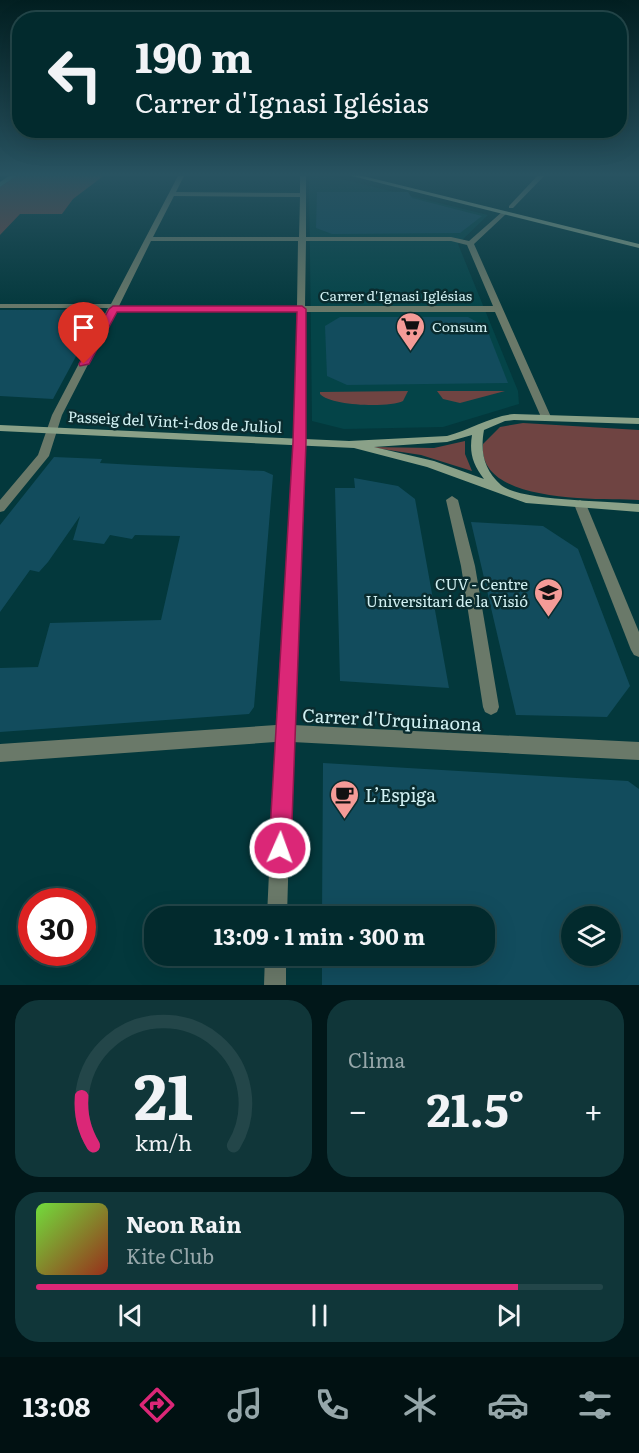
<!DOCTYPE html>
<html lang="es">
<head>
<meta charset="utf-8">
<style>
  body { margin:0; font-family:Literata,serif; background:#103639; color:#f1f3f6; height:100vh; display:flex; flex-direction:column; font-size:22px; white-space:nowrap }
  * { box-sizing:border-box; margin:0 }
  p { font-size:20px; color:#96a7aa }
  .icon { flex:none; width:33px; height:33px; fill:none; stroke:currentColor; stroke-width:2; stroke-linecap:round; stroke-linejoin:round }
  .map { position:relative; height:985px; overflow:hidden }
  .side { display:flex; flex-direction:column; gap:15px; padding:15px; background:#011719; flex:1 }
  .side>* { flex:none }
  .hud { position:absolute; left:12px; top:12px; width:615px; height:126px; border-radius:24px; box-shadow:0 6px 24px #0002,0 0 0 2px #234649; background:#022a2d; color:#f1f3f6; overflow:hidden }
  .buttons { position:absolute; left:561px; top:906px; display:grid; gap:12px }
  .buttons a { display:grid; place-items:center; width:60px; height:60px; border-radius:50%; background:#022a2d; box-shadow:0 6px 24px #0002,0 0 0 2px #234649; font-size:30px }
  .speed { position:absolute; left:18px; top:888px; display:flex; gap:12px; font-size:30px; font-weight:700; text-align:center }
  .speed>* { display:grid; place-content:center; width:78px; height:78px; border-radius:50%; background:#022a2d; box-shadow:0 6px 24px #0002,0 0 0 2px #234649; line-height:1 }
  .speed .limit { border:9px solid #d22; background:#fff; color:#111 }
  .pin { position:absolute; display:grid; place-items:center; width:51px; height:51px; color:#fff; margin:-62px -26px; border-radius:50% 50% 50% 0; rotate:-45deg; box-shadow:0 0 6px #0007 }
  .pin .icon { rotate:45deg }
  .me { position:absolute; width:66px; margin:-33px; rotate:2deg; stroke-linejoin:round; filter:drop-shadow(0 0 4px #0008) }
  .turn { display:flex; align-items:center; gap:21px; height:126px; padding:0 24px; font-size:27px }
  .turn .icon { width:78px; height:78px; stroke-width:2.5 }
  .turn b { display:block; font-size:42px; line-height:51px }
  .big { font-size:45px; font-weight:700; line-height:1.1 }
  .side .card { flex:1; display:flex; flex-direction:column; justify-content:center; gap:9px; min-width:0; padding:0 21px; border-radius:24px; background:#103639 }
  .side .dial { align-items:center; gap:0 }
  .dial svg { height:156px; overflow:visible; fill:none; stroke:#234649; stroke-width:7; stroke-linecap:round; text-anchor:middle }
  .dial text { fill:#f1f3f6; stroke:none }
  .song { display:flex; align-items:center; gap:18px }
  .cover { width:72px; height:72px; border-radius:9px; background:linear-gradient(135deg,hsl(100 70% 55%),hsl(10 70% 35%)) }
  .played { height:6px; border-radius:3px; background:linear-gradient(90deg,#db2777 85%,#234649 85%) }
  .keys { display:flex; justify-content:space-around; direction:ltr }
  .heat { display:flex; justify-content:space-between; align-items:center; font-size:33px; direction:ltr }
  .side .tiles { flex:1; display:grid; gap:15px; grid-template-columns:1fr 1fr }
  .card:last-child { grid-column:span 2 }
  .trip { position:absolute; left:144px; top:906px; width:351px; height:60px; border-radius:24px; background:#022a2d; box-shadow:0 6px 24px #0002,0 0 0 2px #234649; font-weight:700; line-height:60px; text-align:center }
  .tab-bar { display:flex; height:96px; justify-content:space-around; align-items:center; background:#011112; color:#96a7aa }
  .tab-bar .icon { width:42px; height:42px }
  .tab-bar .current { color:#db2777 }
  .tab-bar b { font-size:27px; color:#f1f3f6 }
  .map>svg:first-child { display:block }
</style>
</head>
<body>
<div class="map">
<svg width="639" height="985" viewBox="0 0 639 985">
  <rect width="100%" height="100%" fill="#03383c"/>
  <polygon fill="#044448" points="309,174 321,174 488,215 458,244 518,391 519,404 443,427 344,429 312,421"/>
  <g fill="#6f4442">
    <polygon points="19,174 106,174 73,199 62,214 20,214 0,235 0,187"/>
    <path d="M408,391L403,401C389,408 330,406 320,394V392Z"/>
    <polygon points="437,391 505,391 460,403 443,399"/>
    <path d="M523,423L639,430V500C600,498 477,505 483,444L500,427Z"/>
    <polygon points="465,441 465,454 472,471 421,455 369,447 434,448"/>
  </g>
  <g fill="#124c5d" fill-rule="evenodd">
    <polygon points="317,192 408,192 412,198 482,216 460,233 332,234 316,228"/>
    <polygon points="0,310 101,310 53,399 0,396"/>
    <polygon points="340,317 468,317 486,327 508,383 347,385 327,376 325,326"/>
    <polygon points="54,457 102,459 100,463 135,465 264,471 273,475 254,707 249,714 0,732 0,668 38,667 50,623 161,620 180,536 135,535 132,539 110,535 104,544 73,540 80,516 48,562 39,572 30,570 0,612 0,525"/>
    <polygon points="354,478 398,486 415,499 449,688 340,681 335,488 355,488"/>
    <polygon points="471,522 543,526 578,549 630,686 607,717 516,715"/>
    <path d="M323,763L628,781L639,789V985H322V956H484V916H322ZM572,916H610V956H572Z"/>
  </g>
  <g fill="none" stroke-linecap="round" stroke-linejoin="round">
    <g fill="#6a7969" fill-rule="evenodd">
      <polygon points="12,174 19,174 0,187 0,182"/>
      <path d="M179,174H185L176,192L300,193V174H306V237H451L469,241L502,212H506V214L474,244L551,417L546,420L541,417L495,312H305L304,442L293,725L639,742V760L292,742L287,916H267L275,742L0,762V744L276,725L294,442L297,312H115L62,415L49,456L4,511L0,512V500L38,455L52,415L108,308H0V304H111ZM174,196L300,197L299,237H153ZM151,241H298L297,306H119ZM306,241H451L467,245L493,306H305Z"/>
      <polygon points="539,174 546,174 513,208 509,208 509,206"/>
      <polygon points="452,496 458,500 475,566 499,707 497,712 491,715 485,712 483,707 461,566 446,500"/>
      <polygon points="580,500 586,504 639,632 639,657 634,655 631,650 574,504"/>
      <polygon points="265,956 286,956 286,985 264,985"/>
    </g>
    <g fill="#8aa188" fill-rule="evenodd">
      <polygon points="344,174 355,174 639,244 639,248"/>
      <path d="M514,414L639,418V424L514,420L505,421L484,430C480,452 484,470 501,485C519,501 611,501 639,504V512L526,503L427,467L354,448L0,431V425L349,441L447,436C470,430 491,416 514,414ZM472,435C469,453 473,465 484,479L434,461L374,447L447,442Z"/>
    </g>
  </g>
  <linearGradient id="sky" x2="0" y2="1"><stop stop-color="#021f21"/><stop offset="0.56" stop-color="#285361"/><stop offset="1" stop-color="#285361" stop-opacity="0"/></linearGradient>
  <rect width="639" height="312" fill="url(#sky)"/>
  <polygon fill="#db2777" stroke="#8e194d" stroke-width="1.5" points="113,306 302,306 306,309 306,442 291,848 287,856 280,859 272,856 269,848 293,442 297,312 117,312 89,364 80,366 79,364 109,309"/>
  <defs>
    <symbol id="supermarket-pin" viewBox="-11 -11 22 30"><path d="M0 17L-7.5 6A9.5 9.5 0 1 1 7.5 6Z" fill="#f59b97" stroke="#0a2c2f"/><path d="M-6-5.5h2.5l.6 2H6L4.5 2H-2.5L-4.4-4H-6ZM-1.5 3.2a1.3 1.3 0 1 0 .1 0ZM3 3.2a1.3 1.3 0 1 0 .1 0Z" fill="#111"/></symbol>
    <symbol id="university-pin" viewBox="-11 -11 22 30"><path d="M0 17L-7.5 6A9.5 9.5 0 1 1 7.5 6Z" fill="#f59b97" stroke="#0a2c2f"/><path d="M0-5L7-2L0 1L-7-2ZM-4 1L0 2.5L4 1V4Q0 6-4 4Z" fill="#111"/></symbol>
    <symbol id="cafe-pin" viewBox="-11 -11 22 30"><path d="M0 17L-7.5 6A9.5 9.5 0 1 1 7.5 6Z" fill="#f59b97" stroke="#0a2c2f"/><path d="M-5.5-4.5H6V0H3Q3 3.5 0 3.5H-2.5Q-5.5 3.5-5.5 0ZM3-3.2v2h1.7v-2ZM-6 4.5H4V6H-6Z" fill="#111"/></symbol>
  </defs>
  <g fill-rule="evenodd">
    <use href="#supermarket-pin" x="394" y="310" width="33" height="45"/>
    <use href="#university-pin" x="532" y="576" width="33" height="45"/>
    <use href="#cafe-pin" x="328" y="778" width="33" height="45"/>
  </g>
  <g text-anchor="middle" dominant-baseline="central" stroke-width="5" stroke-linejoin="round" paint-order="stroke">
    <g font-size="14" fill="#d2f1f3" stroke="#0a2c2f">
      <text x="396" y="295">Carrer d'Ignasi Iglésias</text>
    </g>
    <g font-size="14" fill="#d2f1f3" stroke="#0a2c2f" text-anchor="start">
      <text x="432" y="326">Consum</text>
    </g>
    <g font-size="15" fill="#d2f1f3" stroke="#0a2c2f">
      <text transform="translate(175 421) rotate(3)">Passeig del Vint-i-dos de Juliol</text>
    </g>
    <g font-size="15" fill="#d2f1f3" stroke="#0a2c2f" text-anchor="end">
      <text x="528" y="583">CUV - Centre<tspan x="528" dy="17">Universitari de la Visió</tspan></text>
    </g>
    <g font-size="18" fill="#d2f1f3" stroke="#0a2c2f">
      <text transform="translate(392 719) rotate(3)">Carrer d'Urquinaona</text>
    </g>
    <g font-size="18" fill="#d2f1f3" stroke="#0a2c2f" text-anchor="start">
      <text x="365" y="794">L’Espiga</text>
    </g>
  </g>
</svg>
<div class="buttons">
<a><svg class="icon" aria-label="layers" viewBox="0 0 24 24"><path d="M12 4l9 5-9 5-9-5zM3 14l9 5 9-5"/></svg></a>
</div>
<div class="speed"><div class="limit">30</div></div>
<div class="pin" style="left:84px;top:364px;background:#d93025"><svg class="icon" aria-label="arrive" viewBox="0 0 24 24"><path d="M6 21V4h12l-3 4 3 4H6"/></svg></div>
<svg class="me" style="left:280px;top:848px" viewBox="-20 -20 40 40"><circle r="17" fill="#db2777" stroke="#fff" stroke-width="3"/><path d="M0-11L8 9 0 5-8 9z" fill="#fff"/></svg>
<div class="trip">13:09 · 1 min · 300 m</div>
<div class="hud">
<div class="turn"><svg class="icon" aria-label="left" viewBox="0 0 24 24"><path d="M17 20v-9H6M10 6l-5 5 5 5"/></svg><div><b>190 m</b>Carrer d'Ignasi Iglésias</div></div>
</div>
</div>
<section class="side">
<div class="tiles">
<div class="card dial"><svg viewBox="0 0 100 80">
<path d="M14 69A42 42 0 1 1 86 69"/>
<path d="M14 69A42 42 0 0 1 8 44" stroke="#db2777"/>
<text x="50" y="56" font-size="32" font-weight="700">21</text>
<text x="50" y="72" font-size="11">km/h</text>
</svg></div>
<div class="card"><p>Clima</p>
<div class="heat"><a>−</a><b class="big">21.5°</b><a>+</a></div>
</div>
<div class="card">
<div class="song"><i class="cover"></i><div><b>Neon Rain</b><p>Kite Club</p></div></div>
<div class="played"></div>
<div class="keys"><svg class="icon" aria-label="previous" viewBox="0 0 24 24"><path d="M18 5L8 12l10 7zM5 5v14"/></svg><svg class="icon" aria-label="pause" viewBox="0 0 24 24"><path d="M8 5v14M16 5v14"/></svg><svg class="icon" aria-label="next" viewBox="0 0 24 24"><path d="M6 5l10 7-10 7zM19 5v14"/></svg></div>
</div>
</div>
</section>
<nav class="tab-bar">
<b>13:08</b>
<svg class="icon current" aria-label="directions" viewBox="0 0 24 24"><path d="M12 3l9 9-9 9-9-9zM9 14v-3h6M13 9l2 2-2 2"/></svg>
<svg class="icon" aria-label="music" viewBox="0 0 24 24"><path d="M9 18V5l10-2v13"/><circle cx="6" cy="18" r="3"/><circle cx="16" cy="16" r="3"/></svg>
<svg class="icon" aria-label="phone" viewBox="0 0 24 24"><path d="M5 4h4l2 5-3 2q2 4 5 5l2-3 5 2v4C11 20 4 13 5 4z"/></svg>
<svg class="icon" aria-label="climate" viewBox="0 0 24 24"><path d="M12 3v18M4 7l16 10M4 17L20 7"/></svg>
<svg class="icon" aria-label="car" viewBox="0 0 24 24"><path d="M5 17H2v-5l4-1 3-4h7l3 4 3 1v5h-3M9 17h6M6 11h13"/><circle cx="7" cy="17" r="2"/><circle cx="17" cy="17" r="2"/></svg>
<svg class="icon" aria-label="filters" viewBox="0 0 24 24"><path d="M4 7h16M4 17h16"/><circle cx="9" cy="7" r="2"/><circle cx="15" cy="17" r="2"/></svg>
</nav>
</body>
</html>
